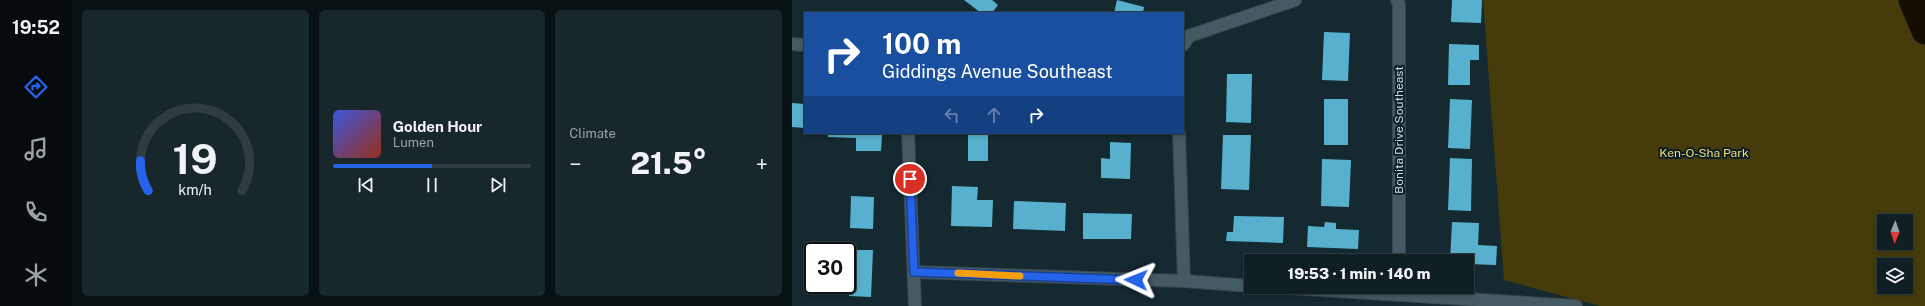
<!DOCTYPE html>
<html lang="en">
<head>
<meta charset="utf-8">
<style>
  body { margin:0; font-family:"Public Sans",sans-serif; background:#18272c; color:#f1f3f6; height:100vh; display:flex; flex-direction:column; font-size:15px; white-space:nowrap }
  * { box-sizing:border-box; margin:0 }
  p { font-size:13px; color:#9ba2a6 }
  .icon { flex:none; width:22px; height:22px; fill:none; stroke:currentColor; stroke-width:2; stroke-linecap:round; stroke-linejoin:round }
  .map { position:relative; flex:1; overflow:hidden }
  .drawer { display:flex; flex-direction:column; gap:10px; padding:10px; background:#081114; width:720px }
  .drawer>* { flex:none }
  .banner { position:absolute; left:12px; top:12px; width:380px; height:122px; border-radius:0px; box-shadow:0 2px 6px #0003,0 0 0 1px #2f3d41; background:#1a4fa0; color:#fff; overflow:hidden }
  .needle { width:26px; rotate:182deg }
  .fabs { position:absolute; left:1085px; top:214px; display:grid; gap:8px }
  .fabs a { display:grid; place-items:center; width:36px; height:36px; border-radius:0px; background:#0f1f24; box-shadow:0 2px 6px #0003,0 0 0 1px #2f3d41; font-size:20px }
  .speed { position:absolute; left:12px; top:242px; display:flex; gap:8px; font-size:20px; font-weight:700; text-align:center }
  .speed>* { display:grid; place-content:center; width:52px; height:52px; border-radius:50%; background:#0f1f24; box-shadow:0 2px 6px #0003,0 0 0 1px #2f3d41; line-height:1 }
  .speed .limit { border:2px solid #111; border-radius:6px; background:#fff; color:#111 }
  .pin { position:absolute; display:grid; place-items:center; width:34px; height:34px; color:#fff; margin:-17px; border:2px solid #fff; border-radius:50%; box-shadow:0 1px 4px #0007 }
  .me { position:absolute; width:44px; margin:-22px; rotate:272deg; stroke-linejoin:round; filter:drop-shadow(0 0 3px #0008) }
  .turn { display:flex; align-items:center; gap:14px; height:84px; padding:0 12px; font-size:18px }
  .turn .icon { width:52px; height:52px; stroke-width:2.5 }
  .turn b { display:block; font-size:28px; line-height:34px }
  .lanes { display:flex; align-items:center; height:38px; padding:0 12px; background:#0003; justify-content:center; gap:20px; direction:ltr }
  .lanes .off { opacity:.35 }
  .big { font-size:30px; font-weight:800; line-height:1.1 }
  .drawer .tile { flex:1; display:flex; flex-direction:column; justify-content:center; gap:6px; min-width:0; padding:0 14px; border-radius:6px; background:#18272c }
  .drawer .dial { align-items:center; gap:0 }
  .dial svg { height:104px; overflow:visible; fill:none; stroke:#2f3d41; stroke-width:7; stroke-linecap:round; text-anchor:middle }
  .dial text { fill:#f1f3f6; stroke:none }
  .song { display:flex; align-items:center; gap:12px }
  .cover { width:48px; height:48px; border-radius:6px; background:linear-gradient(135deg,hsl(230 70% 55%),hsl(10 70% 35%)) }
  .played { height:4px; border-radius:2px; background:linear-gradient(90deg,#2563eb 50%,#2f3d41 50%) }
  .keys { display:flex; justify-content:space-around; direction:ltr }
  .heat { display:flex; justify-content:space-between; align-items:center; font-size:22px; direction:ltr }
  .drawer .tiles { flex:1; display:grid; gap:10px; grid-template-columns:repeat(3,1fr) }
  .trip { position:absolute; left:452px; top:254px; width:230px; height:40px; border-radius:0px; background:#0f1f24; box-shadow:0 2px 6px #0003,0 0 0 1px #2f3d41; font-weight:800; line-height:40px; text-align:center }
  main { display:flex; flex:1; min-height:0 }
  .tabs { display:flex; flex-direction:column; width:72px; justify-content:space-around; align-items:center; background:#060c0e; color:#9ba2a6 }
  .tabs .icon { width:28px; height:28px }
  .tabs .active { color:#2563eb }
  .tabs b { font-size:18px; color:#f1f3f6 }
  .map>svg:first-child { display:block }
</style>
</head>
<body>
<main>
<nav class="tabs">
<b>19:52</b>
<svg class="icon active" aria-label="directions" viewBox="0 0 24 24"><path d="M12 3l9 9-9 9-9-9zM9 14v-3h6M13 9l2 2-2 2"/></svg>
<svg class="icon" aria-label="music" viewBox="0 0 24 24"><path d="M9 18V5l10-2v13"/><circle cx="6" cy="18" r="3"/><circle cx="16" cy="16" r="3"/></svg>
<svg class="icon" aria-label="phone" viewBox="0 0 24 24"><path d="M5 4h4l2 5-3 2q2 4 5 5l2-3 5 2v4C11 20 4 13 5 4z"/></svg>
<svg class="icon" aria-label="climate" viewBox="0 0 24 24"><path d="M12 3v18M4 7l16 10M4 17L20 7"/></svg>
</nav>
<section class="drawer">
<div class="tiles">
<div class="tile dial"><svg viewBox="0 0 100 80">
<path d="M14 69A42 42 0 1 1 86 69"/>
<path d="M14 69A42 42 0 0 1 8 46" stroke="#2563eb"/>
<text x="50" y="56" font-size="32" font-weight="700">19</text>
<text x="50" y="72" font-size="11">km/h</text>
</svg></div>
<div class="tile">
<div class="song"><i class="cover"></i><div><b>Golden Hour</b><p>Lumen</p></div></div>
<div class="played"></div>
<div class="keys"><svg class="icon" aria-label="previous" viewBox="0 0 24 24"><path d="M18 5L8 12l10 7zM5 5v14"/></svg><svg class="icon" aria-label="pause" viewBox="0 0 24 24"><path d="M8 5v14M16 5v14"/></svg><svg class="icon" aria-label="next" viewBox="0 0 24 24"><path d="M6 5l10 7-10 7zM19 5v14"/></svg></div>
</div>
<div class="tile"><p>Climate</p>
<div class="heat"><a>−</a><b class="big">21.5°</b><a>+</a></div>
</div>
</div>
</section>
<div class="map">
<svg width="1133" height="306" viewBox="0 0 1133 306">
  <rect width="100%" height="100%" fill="#142930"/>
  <path fill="#463b0b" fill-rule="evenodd" d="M691,0H1133V306H808L712,280ZM1092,221H1114V243H1092ZM1092,265H1114V287H1092Z"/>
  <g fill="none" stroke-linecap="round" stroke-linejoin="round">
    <polyline stroke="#130e00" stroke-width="27" points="1120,0 1133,31"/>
  </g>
  <g fill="#57b1ce">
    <polygon points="172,0 200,0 206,5 200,13 189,13"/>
    <polygon points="325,0 352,7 351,13 322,13"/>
    <polygon points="660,0 690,0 689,23 659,22"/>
    <polygon points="532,32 558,33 556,81 530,80"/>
    <polygon points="657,44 687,45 687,60 678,60 678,85 656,85"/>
    <polygon points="435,74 460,74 459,123 434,122"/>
    <rect x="532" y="99" width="24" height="46"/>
    <polygon points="658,99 680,100 678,149 656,148"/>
    <polygon points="0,103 13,104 13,128 0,127"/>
    <polygon points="36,133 80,133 80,135 90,135 89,151 64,151 64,138 36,137"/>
    <rect x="176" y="133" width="20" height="28"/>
    <polygon points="431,135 459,135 457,190 429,189"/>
    <polygon points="318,142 339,143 338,179 309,178 309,158 318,159"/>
    <polygon points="658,158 680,159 679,211 656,210"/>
    <polygon points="530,159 559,160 557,207 529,206"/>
    <polygon points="160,186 186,187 185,200 201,200 200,227 159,226"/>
    <polygon points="59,196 82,197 81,229 58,228"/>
    <polygon points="222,201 274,203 273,231 221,229"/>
    <polygon points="291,213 340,214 339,239 291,239"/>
    <polygon points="442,216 492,217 491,243 434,241 435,232 441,232"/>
    <polygon points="533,222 544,223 544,229 567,230 566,249 515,247 516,226 532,227"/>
    <polygon points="660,222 687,223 686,245 705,246 704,265 675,264 675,261 658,261"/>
    <polygon points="58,250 81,250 79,297 57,296"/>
  </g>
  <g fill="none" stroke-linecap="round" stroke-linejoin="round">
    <defs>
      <g id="street">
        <polyline points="605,0 607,4 607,261"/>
        <polyline points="0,44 13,45"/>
        <polyline points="391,45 397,36 503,0"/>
        <polyline points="116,133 123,306"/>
        <polyline points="387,133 392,281"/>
        <polyline points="122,272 392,281 459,286"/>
        <polyline points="481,287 784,306"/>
      </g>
    </defs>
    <use href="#street" stroke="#37464d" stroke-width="14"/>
    <use href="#street" stroke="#455b63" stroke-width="12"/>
  </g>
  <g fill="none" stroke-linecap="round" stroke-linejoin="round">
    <defs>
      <polyline id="route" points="118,179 122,272 344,280"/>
    </defs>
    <use href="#route" stroke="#184099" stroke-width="10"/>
    <use href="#route" stroke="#2563eb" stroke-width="7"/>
    <polyline stroke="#f59e0b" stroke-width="7" points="166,273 228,276"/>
  </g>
  <g text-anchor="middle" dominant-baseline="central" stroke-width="4" stroke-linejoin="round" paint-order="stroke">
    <g font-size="12" fill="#d1dee3" stroke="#0b1f26">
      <text transform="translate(607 130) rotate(-90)">Bonita Drive Southeast</text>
    </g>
    <g font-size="12" fill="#f5dc76" stroke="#0b1f26">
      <text x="912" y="153">Ken-O-Sha Park</text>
    </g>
  </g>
</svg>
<div class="fabs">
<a><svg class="needle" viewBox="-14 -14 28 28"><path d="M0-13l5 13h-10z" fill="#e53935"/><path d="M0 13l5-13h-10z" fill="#9ba2a6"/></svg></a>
<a><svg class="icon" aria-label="layers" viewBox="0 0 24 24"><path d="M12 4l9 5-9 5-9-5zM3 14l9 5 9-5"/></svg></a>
</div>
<div class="speed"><div class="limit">30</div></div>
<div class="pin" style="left:118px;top:179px;background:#d93025"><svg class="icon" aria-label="arrive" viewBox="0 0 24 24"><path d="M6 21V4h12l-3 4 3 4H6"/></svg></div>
<svg class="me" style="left:344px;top:280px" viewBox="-20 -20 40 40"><path d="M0-17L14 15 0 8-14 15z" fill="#2563eb" stroke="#fff" stroke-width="4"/></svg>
<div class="trip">19:53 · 1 min · 140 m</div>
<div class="banner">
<div class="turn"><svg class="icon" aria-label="right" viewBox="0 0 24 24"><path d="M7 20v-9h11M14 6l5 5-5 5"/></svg><div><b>100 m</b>Giddings Avenue Southeast</div></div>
<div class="lanes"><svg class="icon off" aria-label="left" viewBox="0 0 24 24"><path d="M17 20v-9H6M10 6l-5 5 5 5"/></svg><svg class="icon off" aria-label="ahead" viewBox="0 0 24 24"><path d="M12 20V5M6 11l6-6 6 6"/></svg><svg class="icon" aria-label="right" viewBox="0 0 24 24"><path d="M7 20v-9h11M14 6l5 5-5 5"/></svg></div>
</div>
</div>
</main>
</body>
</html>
